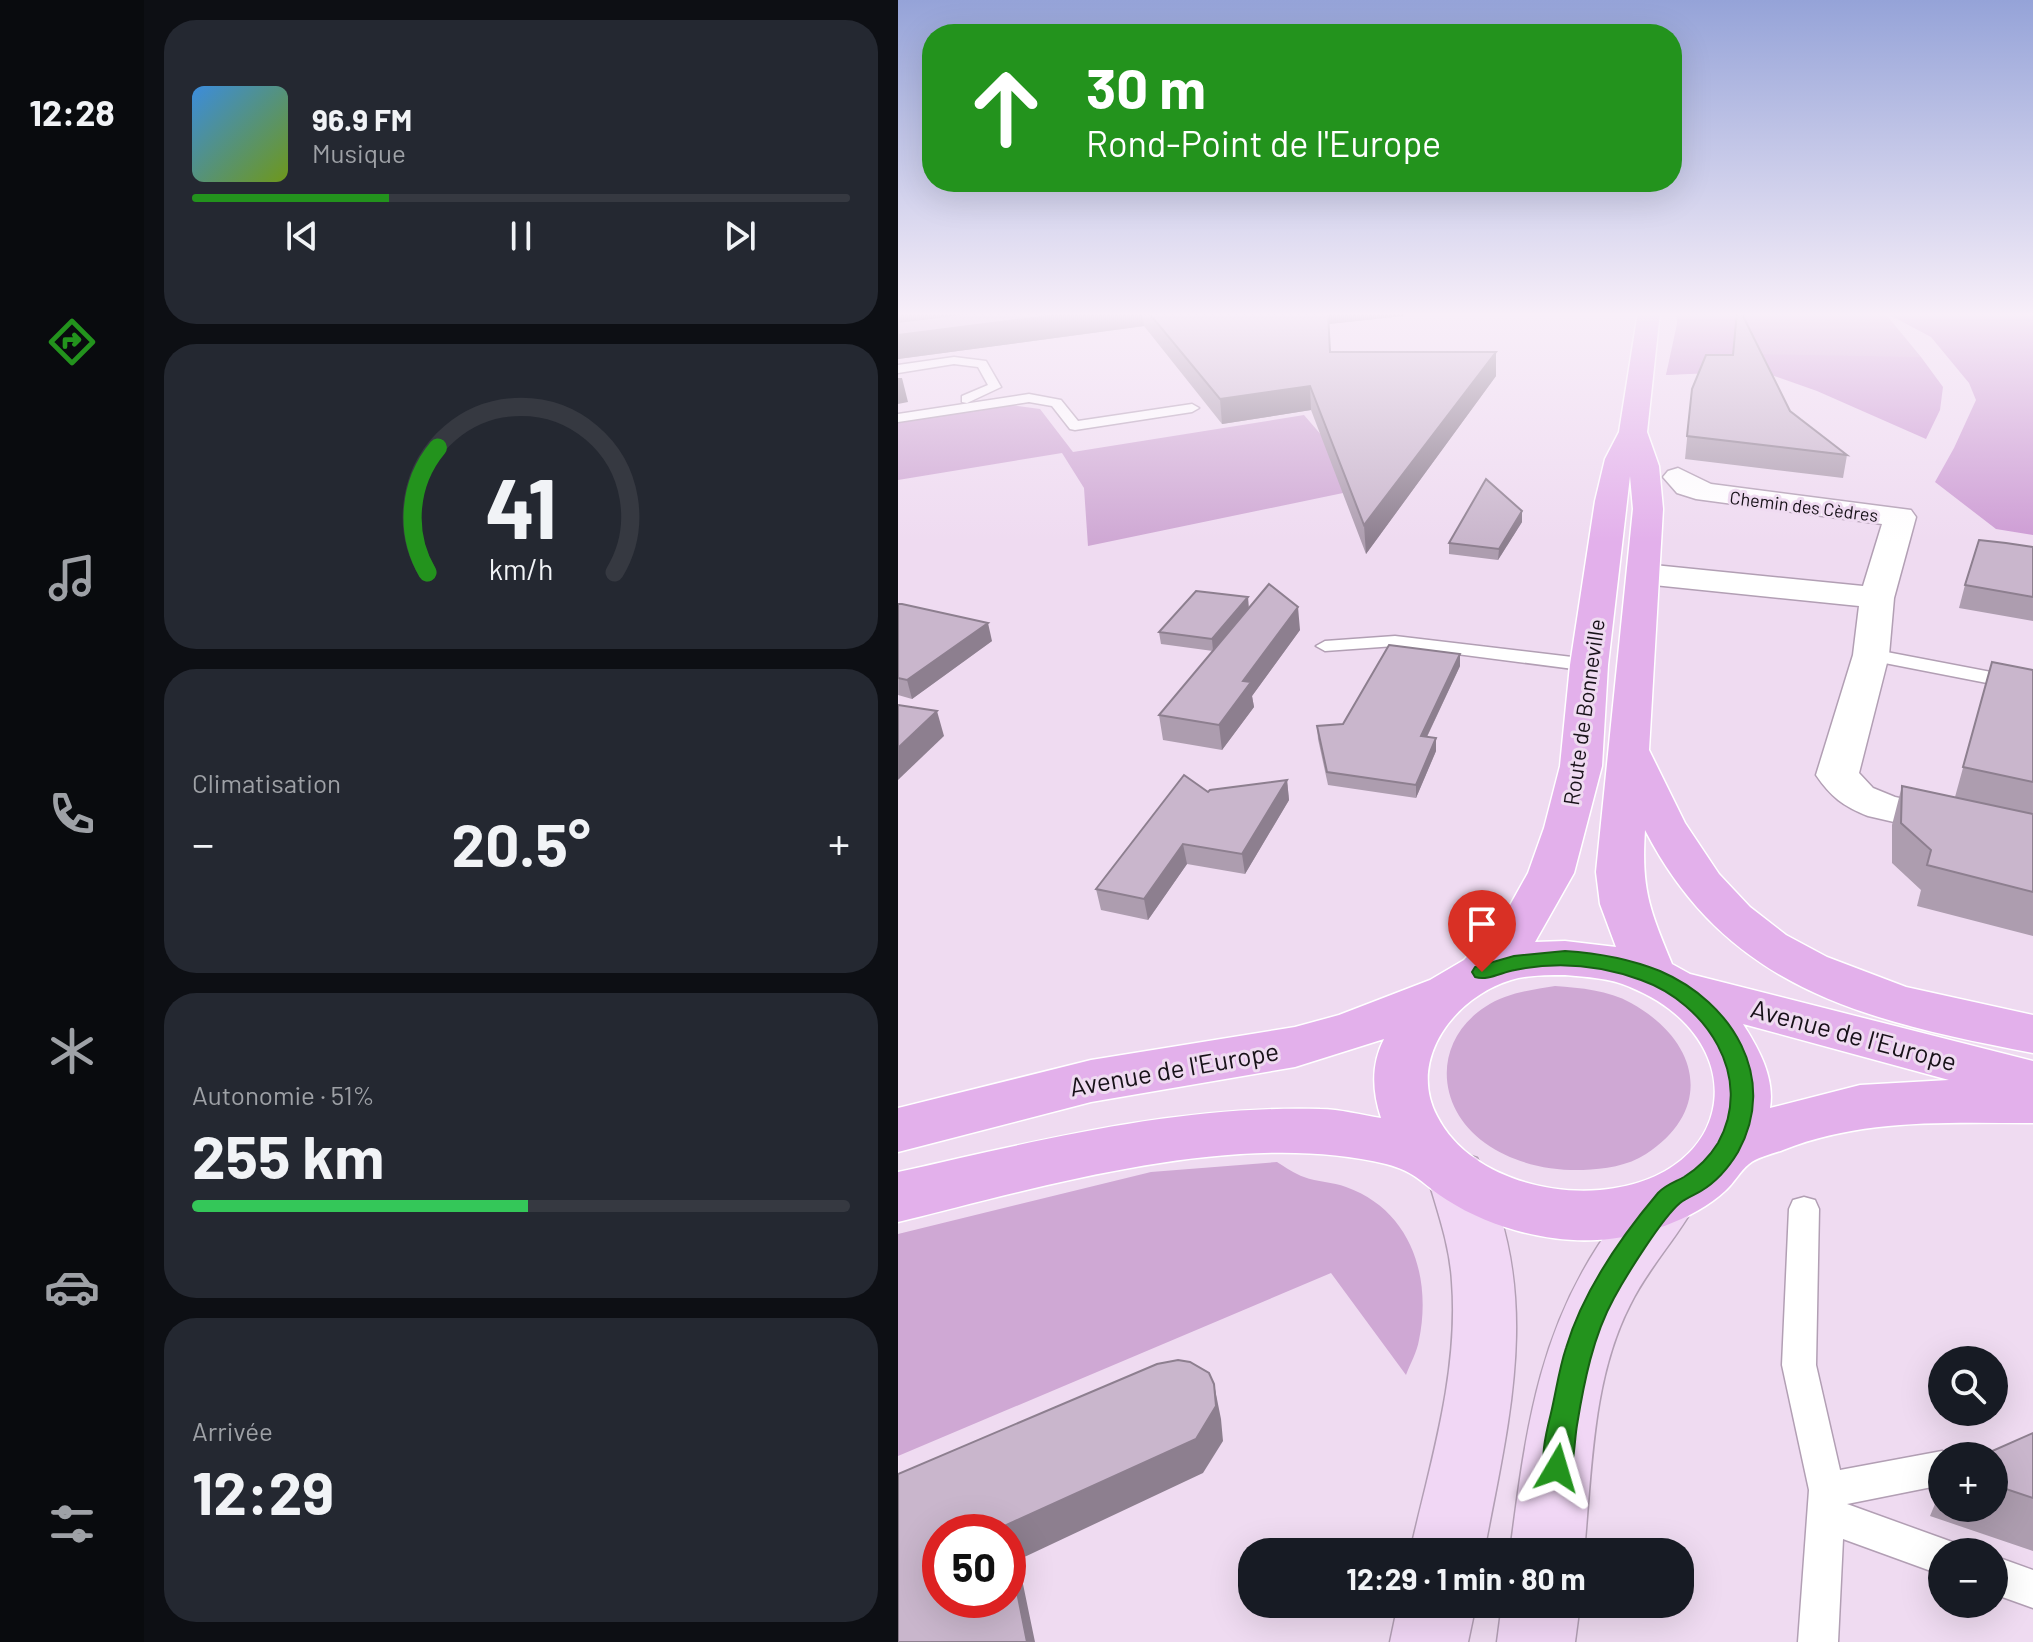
<!DOCTYPE html>
<html lang="fr">
<head>
<meta charset="utf-8">
<style>
  body { margin:0; font-family:Barlow,sans-serif; background:#242831; color:#f1f3f6; height:100vh; display:flex; flex-direction:column; font-size:30px; white-space:nowrap }
  * { box-sizing:border-box; margin:0 }
  p { font-size:26px; color:#9ea1a6 }
  .icon { flex:none; width:44px; height:44px; fill:none; stroke:currentColor; stroke-width:2; stroke-linecap:round; stroke-linejoin:round }
  .map { position:relative; flex:1; overflow:hidden }
  .drawer { display:flex; flex-direction:column; gap:20px; padding:20px; background:#0d0f14; width:754px }
  .drawer>* { flex:none }
  .hud { position:absolute; left:24px; top:24px; width:760px; height:168px; border-radius:32px; box-shadow:0 8px 32px #0002; background:#23931d; color:#fff; overflow:hidden }
  .buttons { position:absolute; left:1030px; top:1346px; display:grid; gap:16px }
  .buttons a { display:grid; place-items:center; width:80px; height:80px; border-radius:50%; background:#171b24; box-shadow:0 8px 32px #0002; font-size:40px }
  .speed { position:absolute; left:24px; top:1514px; display:flex; gap:16px; font-size:40px; font-weight:700; text-align:center }
  .speed>* { display:grid; place-content:center; width:104px; height:104px; border-radius:50%; background:#171b24; box-shadow:0 8px 32px #0002; line-height:1 }
  .speed .limit { border:12px solid #d22; background:#fff; color:#111 }
  .pin { position:absolute; display:grid; place-items:center; width:68px; height:68px; color:#fff; margin:-82px -34px; border-radius:50% 50% 50% 0; rotate:-45deg; box-shadow:0 0 8px #0007 }
  .pin .icon { rotate:45deg }
  .me { position:absolute; width:88px; margin:-44px; rotate:7deg; stroke-linejoin:round; filter:drop-shadow(0 0 6px #0008) }
  .turn { display:flex; align-items:center; gap:28px; height:168px; padding:0 32px; font-size:36px }
  .turn .icon { width:104px; height:104px; stroke-width:2.5 }
  .turn b { display:block; font-size:56px; line-height:68px }
  .big { font-size:60px; font-weight:700; line-height:1.1 }
  .drawer .tile { flex:1; display:flex; flex-direction:column; justify-content:center; gap:12px; min-width:0; padding:0 28px; border-radius:32px; background:#242831 }
  .drawer .dial { align-items:center; gap:0 }
  .dial svg { height:208px; overflow:visible; fill:none; stroke:#363941; stroke-width:7; stroke-linecap:round; text-anchor:middle }
  .dial text { fill:#f1f3f6; stroke:none }
  .song { display:flex; align-items:center; gap:24px }
  .cover { width:96px; height:96px; border-radius:12px; background:linear-gradient(135deg,hsl(210 70% 55%),hsl(80 70% 35%)) }
  .played { height:8px; border-radius:4px; background:linear-gradient(90deg,#23931d 30%,#363941 30%) }
  .keys { display:flex; justify-content:space-around; direction:ltr }
  .heat { display:flex; justify-content:space-between; align-items:center; font-size:44px; direction:ltr }
  .charge { height:12px; border-radius:6px; background:linear-gradient(90deg,#34c759 51%,#363941 0) }
  .trip { position:absolute; left:340px; top:1538px; width:456px; height:80px; border-radius:32px; background:#171b24; box-shadow:0 8px 32px #0002; font-weight:700; line-height:80px; text-align:center }
  main { display:flex; flex:1; min-height:0 }
  .tab-bar { display:flex; flex-direction:column; width:144px; justify-content:space-around; align-items:center; background:#090b0e; color:#9ea1a6 }
  .tab-bar .icon { width:56px; height:56px }
  .tab-bar .selected { color:#23931d }
  .tab-bar b { font-size:36px; color:#f1f3f6 }
  .map>svg:first-child { display:block }
</style>
</head>
<body>
<main>
<nav class="tab-bar">
<b>12:28</b>
<svg class="icon selected" aria-label="directions" viewBox="0 0 24 24"><path d="M12 3l9 9-9 9-9-9zM9 14v-3h6M13 9l2 2-2 2"/></svg>
<svg class="icon" aria-label="music" viewBox="0 0 24 24"><path d="M9 18V5l10-2v13"/><circle cx="6" cy="18" r="3"/><circle cx="16" cy="16" r="3"/></svg>
<svg class="icon" aria-label="phone" viewBox="0 0 24 24"><path d="M5 4h4l2 5-3 2q2 4 5 5l2-3 5 2v4C11 20 4 13 5 4z"/></svg>
<svg class="icon" aria-label="climate" viewBox="0 0 24 24"><path d="M12 3v18M4 7l16 10M4 17L20 7"/></svg>
<svg class="icon" aria-label="car" viewBox="0 0 24 24"><path d="M5 17H2v-5l4-1 3-4h7l3 4 3 1v5h-3M9 17h6M6 11h13"/><circle cx="7" cy="17" r="2"/><circle cx="17" cy="17" r="2"/></svg>
<svg class="icon" aria-label="filters" viewBox="0 0 24 24"><path d="M4 7h16M4 17h16"/><circle cx="9" cy="7" r="2"/><circle cx="15" cy="17" r="2"/></svg>
</nav>
<section class="drawer">
<div class="tile">
<div class="song"><i class="cover"></i><div><b>96.9 FM</b><p>Musique</p></div></div>
<div class="played"></div>
<div class="keys"><svg class="icon" aria-label="previous" viewBox="0 0 24 24"><path d="M18 5L8 12l10 7zM5 5v14"/></svg><svg class="icon" aria-label="pause" viewBox="0 0 24 24"><path d="M8 5v14M16 5v14"/></svg><svg class="icon" aria-label="next" viewBox="0 0 24 24"><path d="M6 5l10 7-10 7zM19 5v14"/></svg></div>
</div>
<div class="tile dial"><svg viewBox="0 0 100 80">
<path d="M14 69A42 42 0 1 1 86 69"/>
<path d="M14 69A42 42 0 0 1 18 21" stroke="#23931d"/>
<text x="50" y="56" font-size="32" font-weight="700">41</text>
<text x="50" y="72" font-size="11">km/h</text>
</svg></div>
<div class="tile"><p>Climatisation</p>
<div class="heat"><a>−</a><b class="big">20.5°</b><a>+</a></div>
</div>
<div class="tile"><p>Autonomie · 51%</p><b class="big">255 km</b><div class="charge"></div></div>
<div class="tile"><p>Arrivée</p><b class="big">12:29</b></div>
</section>
<div class="map">
<svg width="1135" height="1642" viewBox="0 0 1135 1642">
  <rect width="100%" height="100%" fill="#efdbf1"/>
  <g fill="#cfa8d4">
    <polygon points="778,312 986,312 1023,357 768,375 780,331"/>
    <polygon points="113,405 142,409 175,452 406,415 469,488 190,546 186,488 164,453 0,480 0,422"/>
    <path d="M657,986C683,988 710,990 733,1003C800,1040 818,1108 748,1154C730,1166 706,1169 685,1170C651,1171 615,1163 587,1143C537,1107 535,1041 587,1007C608,993 633,990 657,986Z"/>
    <path d="M379,1162C387,1167 397,1174 406,1177C419,1182 435,1182 448,1187C513,1210 534,1277 521,1340C519,1352 512,1364 508,1375L433,1273L0,1456V1234L253,1172Z"/>
  </g>
  <g fill="#cd9cd4">
    <polygon points="986,312 1135,312 1135,535 1098,529 1037,482 1056,448 1078,400 1071,383 1033,337"/>
    <polygon points="780,319 837,319 847,354 1023,357 1045,387 1042,410 1028,439 919,391 862,371 768,375"/>
  </g>
  <g fill="none" stroke-linecap="round" stroke-linejoin="round">
    <defs>
      <g id="service">
        <polygon points="56,357 88,361 103,387 69,403 64,402 64,396 90,385 80,367 56,364 0,373 0,365"/>
        <polygon points="131,394 163,400 180,421 294,404 301,408 294,412 177,430 172,429 154,406 131,402 0,422 0,414"/>
        <polygon points="497,636 691,659 700,665 691,671 497,646 427,651 418,646 427,641"/>
        <polygon points="973,649 1135,680 1135,692 966,659 964,655"/>
        <polygon points="906,1197 917,1200 921,1209 918,1365 942,1470 1044,1451 1057,1456 1044,1456 1044,1485 949,1504 1057,1543 1061,1552 1044,1552 1044,1575 945,1539 940,1642 900,1642 911,1490 884,1365 891,1209 895,1200"/>
        <polygon points="1096,1556 1135,1570 1135,1608 1096,1594"/>
      </g>
      <path id="minor" d="M780,468L813,484L1013,510L1018,517L996,598L991,655L961,773L975,788L997,797L1135,826V854L970,816C945,806 933,797 918,775L955,655L961,606L746,584L734,581L729,574L734,567L746,564L965,586L984,524L798,499L779,493L765,477L770,471Z"/>
      <g id="secondary">
        <path d="M558,1151L579,1158C646,1290 612,1415 586,1552H512C532,1464 561,1373 554,1282C552,1245 539,1210 529,1175L537,1158Z"/>
        <path d="M772,1172L793,1179L802,1196C782,1235 751,1266 732,1305C694,1379 694,1470 686,1552H612C628,1429 641,1321 719,1219C737,1197 745,1181 772,1172Z"/>
        <polygon points="500,1604 578,1604 570,1642 492,1642"/>
        <polygon points="604,1604 682,1604 677,1642 599,1642"/>
      </g>
      <path id="primary" d="M740,312H762L749,432L761,466L765,509L751,750L787,823L821,874L852,907L888,935L929,957L1008,987L1135,1015V1053C970,1021 830,991 747,830C743,890 752,910 774,964L792,974L1135,1061V1123C1050,1123 965,1118 885,1150C875,1154 859,1157 851,1164C842,1171 836,1183 827,1191C796,1220 741,1238 699,1240C649,1243 591,1227 549,1200C524,1184 519,1172 488,1164C341,1128 145,1186 0,1222V1172C139,1141 279,1105 422,1109C442,1109 463,1115 483,1118C474,1091 473,1064 486,1039L397,1067L193,1102L0,1152V1108L193,1060L397,1027L441,1015L532,980L566,960L606,916L630,873L646,828L662,766L672,665L697,501L707,459L721,432ZM732,476L735,509L698,872L702,904L718,947L667,941L637,942L676,873L704,766L710,665ZM667,975C689,977 712,978 732,987C857,1038 841,1178 702,1190C644,1195 568,1173 539,1116C509,1059 557,997 613,980C630,975 649,975 667,975ZM845,1024L1051,1080L962,1085L872,1108C877,1078 861,1049 845,1024Z"/>
    </defs>
    <use href="#service" stroke="#b29fb4" stroke-width="3"/>
    <use href="#minor" stroke="#b29fb4" stroke-width="3"/>
    <use href="#secondary" stroke="#b29fb4" stroke-width="3"/>
    <use href="#primary" stroke="#fff" stroke-width="3"/>
    <use href="#service" fill="#fff" fill-rule="evenodd"/>
    <use href="#minor" fill="#fff" fill-rule="evenodd"/>
    <use href="#secondary" fill="#f1d7f5" fill-rule="evenodd"/>
    <use href="#primary" fill="#e3b0eb" fill-rule="evenodd"/>
  </g>
  <g fill="#ad9daf">
    <polygon points="0,312 505,312 505,316 431,324 432,352 598,376 468,554 413,410 324,424 246,326 0,359"/>
    <polygon points="794,389 892,411 949,455 945,478 787,459"/>
    <polygon points="624,511 624,522 600,560 551,554 551,543"/>
    <polygon points="1135,547 1135,621 1061,608 1067,585"/>
    <polygon points="0,604 94,641 14,699 0,695"/>
    <polygon points="351,608 402,630 354,696 356,707 324,750 265,740 261,715 315,651 263,644 261,632"/>
    <polygon points="562,654 562,666 529,737 538,738 538,751 518,798 430,785 420,739 419,726 445,724"/>
    <polygon points="1094,662 1135,670 1135,936 1019,906 1023,890 994,863 994,825 1004,786 1057,797"/>
    <polygon points="389,780 391,800 347,874 289,864 250,920 203,910 198,889 310,792"/>
    <polygon points="1135,1433 1135,1551 1032,1516 1044,1487 1044,1508 1096,1508 1096,1456"/>
  </g>
  <g fill="#8d7f8f">
    <polygon points="0,312 111,312 0,326"/>
    <polygon points="182,312 244,312 246,326 0,359 0,335"/>
    <polygon points="430,312 505,312 505,316 431,324"/>
    <polygon points="598,352 598,376 468,554 466,525"/>
    <polygon points="0,378 4,378 10,402 0,404"/>
    <polygon points="412,386 413,410 324,424 322,399"/>
    <polygon points="624,511 624,522 600,560 601,549"/>
    <polygon points="350,597 351,609 315,651 314,639"/>
    <polygon points="400,607 402,630 354,696 356,707 324,750 321,725 345,681"/>
    <polygon points="90,623 94,641 14,699 9,680"/>
    <polygon points="562,654 562,666 523,749 523,736"/>
    <polygon points="39,711 46,736 0,780 0,748"/>
    <polygon points="538,738 538,751 518,798 518,785"/>
    <polygon points="389,780 391,800 347,874 344,854"/>
    <polygon points="285,844 289,864 250,920 246,899"/>
    <polygon points="316,1384 323,1419 325,1441 305,1473 120,1560 137,1642 129,1642 110,1547 110,1532 107,1532 106,1526"/>
  </g>
  <g fill="#c9b6cc" stroke="#8d7f8f" stroke-width="2">
    <polygon points="82,312 182,312 0,335 0,322"/>
    <polygon points="250,312 430,312 432,352 598,352 466,525 412,386 322,399"/>
    <polygon points="839,312 843,312 892,411 949,455 789,436 794,389 808,355 835,355"/>
    <polygon points="588,479 624,511 601,549 551,543"/>
    <polygon points="1081,540 1108,543 1135,547 1135,597 1067,585"/>
    <polygon points="371,584 400,607 345,681 353,682 321,725 261,715"/>
    <polygon points="298,591 350,597 314,639 261,632"/>
    <polygon points="0,604 4,604 90,623 9,680 0,678"/>
    <polygon points="491,645 562,654 523,736 538,738 518,785 429,772 419,726 445,724"/>
    <polygon points="1094,662 1135,670 1135,782 1065,767"/>
    <polygon points="0,705 39,711 0,748"/>
    <polygon points="286,775 310,792 312,790 389,780 344,854 285,844 246,899 198,889"/>
    <polygon points="1004,786 1135,814 1135,892 1029,865 1033,850 1003,823"/>
    <polygon points="280,1360 292,1362 311,1373 316,1384 318,1406 298,1439 106,1526 107,1532 42,1532 42,1600 110,1600 110,1547 129,1642 0,1642 0,1474 259,1364"/>
    <polygon points="1135,1433 1135,1498 1096,1485 1096,1456 1083,1456"/>
  </g>
  <linearGradient id="sky" x2="0" y2="1"><stop stop-color="#95a3d8"/><stop offset="0.58" stop-color="#f8eff9"/><stop offset="1" stop-color="#f8eff9" stop-opacity="0"/></linearGradient>
  <rect width="1135" height="542" fill="url(#sky)"/>
  <path fill="#23931d" stroke="#176013" stroke-width="2" d="M667,951C699,953 732,959 762,971C834,1002 881,1078 840,1152C831,1167 818,1182 803,1191C796,1195 788,1198 782,1203C764,1218 728,1276 716,1298C695,1336 686,1382 679,1425C676,1443 677,1462 669,1479L659,1483L649,1479C641,1460 648,1433 653,1413C658,1392 661,1369 668,1348C685,1291 722,1238 760,1193C767,1185 777,1182 786,1177C799,1169 812,1156 820,1143C857,1077 808,1003 743,980C702,965 660,961 617,970C604,972 590,981 577,977L574,972L577,967L616,956Z"/>
  <g text-anchor="middle" dominant-baseline="central" stroke-width="6" stroke-linejoin="round" paint-order="stroke">
    <g font-size="18" fill="#171118" stroke="#efdbf1">
      <text transform="translate(906 506) rotate(7)">Chemin des Cèdres</text>
    </g>
    <g font-size="22" fill="#171118" stroke="#efdbf1">
      <text transform="translate(685 712) rotate(-82)">Route de Bonneville</text>
    </g>
    <g font-size="26" fill="#171118" stroke="#efdbf1">
      <text transform="translate(956 1034) rotate(15)">Avenue de l'Europe</text>
      <text transform="translate(276 1068) rotate(-10)">Avenue de l'Europe</text>
    </g>
  </g>
</svg>
<div class="buttons">
<a><svg class="icon" aria-label="search" viewBox="0 0 24 24"><circle cx="10" cy="10" r="6"/><path d="M15 15l6 6"/></svg></a>
<a>+</a>
<a>−</a>
</div>
<div class="speed"><div class="limit">50</div></div>
<div class="pin" style="left:584px;top:972px;background:#d93025"><svg class="icon" aria-label="arrive" viewBox="0 0 24 24"><path d="M6 21V4h12l-3 4 3 4H6"/></svg></div>
<svg class="me" style="left:659px;top:1468px" viewBox="-20 -20 40 40"><path d="M0-17L14 15 0 8-14 15z" fill="#23931d" stroke="#fff" stroke-width="4"/></svg>
<div class="trip">12:29 · 1 min · 80 m</div>
<div class="hud">
<div class="turn"><svg class="icon" aria-label="ahead" viewBox="0 0 24 24"><path d="M12 20V5M6 11l6-6 6 6"/></svg><div><b>30 m</b>Rond-Point de l'Europe</div></div>
</div>
</div>
</main>
</body>
</html>
